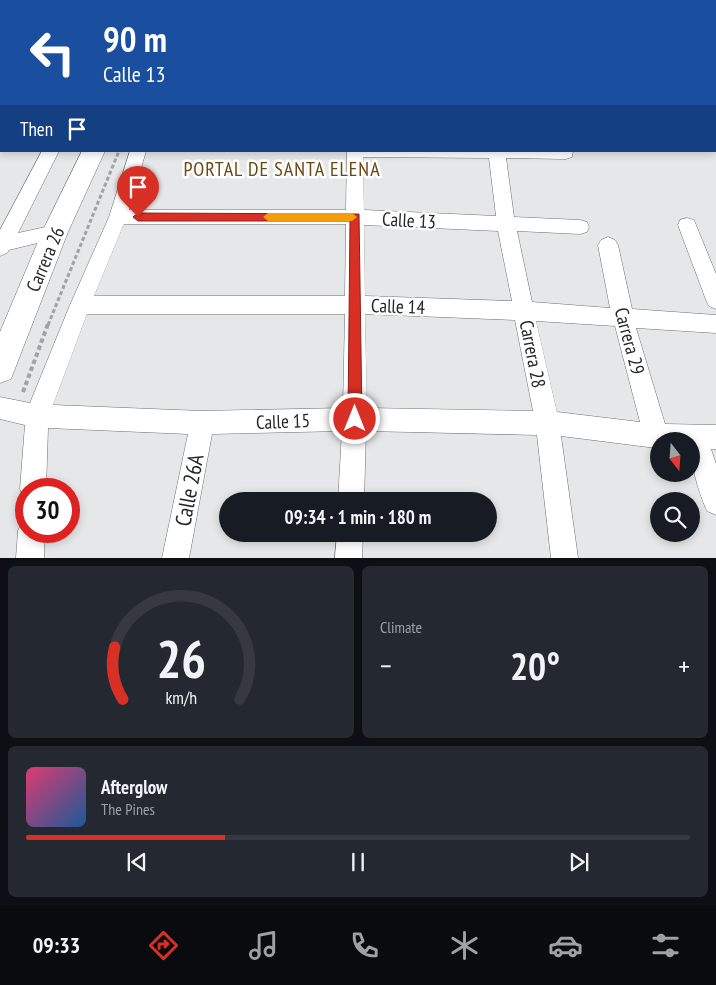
<!DOCTYPE html>
<html lang="en">
<head>
<meta charset="utf-8">
<style>
  body { margin:0; font-family:"PT Sans Narrow",sans-serif; background:#242831; color:#f1f3f6; height:100vh; display:flex; flex-direction:column; font-size:19px; white-space:nowrap }
  * { box-sizing:border-box; margin:0 }
  p { font-size:16px; color:#9ea1a6 }
  .icon { flex:none; width:28px; height:28px; fill:none; stroke:currentColor; stroke-width:2; stroke-linecap:round; stroke-linejoin:round }
  .map { position:relative; height:558px; overflow:hidden }
  .drawer { display:flex; flex-direction:column; gap:8px; padding:8px; background:#0d0f14; flex:1 }
  .drawer>* { flex:none }
  .banner { position:absolute; left:0px; top:0px; width:716px; height:152px; box-shadow:0 2px 8px #0003; background:#1a4fa0; color:#fff; overflow:hidden }
  .needle { width:32px; rotate:163deg }
  .buttons { position:absolute; left:650px; top:432px; display:grid; gap:10px }
  .buttons a { display:grid; place-items:center; width:50px; height:50px; border-radius:50%; background:#171b24; box-shadow:0 2px 8px #0003; font-size:25px }
  .speed { position:absolute; left:15px; top:478px; display:flex; gap:10px; font-size:25px; font-weight:700; text-align:center }
  .speed>* { display:grid; place-content:center; width:65px; height:65px; border-radius:50%; background:#171b24; box-shadow:0 2px 8px #0003; line-height:1 }
  .speed .limit { border:8px solid #d22; background:#fff; color:#111 }
  .pin { position:absolute; display:grid; place-items:center; width:42px; height:42px; color:#fff; margin:-51px -21px; border-radius:50% 50% 50% 0; rotate:-45deg; box-shadow:0 0 5px #0007 }
  .pin .icon { rotate:45deg }
  .me { position:absolute; width:55px; margin:-28px; rotate:0deg; stroke-linejoin:round; filter:drop-shadow(0 0 4px #0008) }
  .turn { display:flex; align-items:center; gap:18px; height:105px; padding:0 20px; font-size:22px }
  .turn .icon { width:65px; height:65px; stroke-width:2.5 }
  .turn b { display:block; font-size:35px; line-height:42px }
  .then { display:flex; align-items:center; height:48px; padding:0 20px; background:#0003; gap:10px; font-size:19px }
  .big { font-size:38px; font-weight:700; line-height:1.1 }
  .drawer .widget { flex:1; display:flex; flex-direction:column; justify-content:center; gap:8px; min-width:0; padding:0 18px; border-radius:8px; background:#242831 }
  .drawer .dial { align-items:center; gap:0 }
  .dial svg { height:130px; overflow:visible; fill:none; stroke:#363941; stroke-width:7; stroke-linecap:round; text-anchor:middle }
  .dial text { fill:#f1f3f6; stroke:none }
  .song { display:flex; align-items:center; gap:15px }
  .cover { width:60px; height:60px; border-radius:8px; background:linear-gradient(135deg,hsl(340 70% 55%),hsl(210 70% 35%)) }
  .played { height:5px; border-radius:2px; background:linear-gradient(90deg,#d93025 30%,#363941 30%) }
  .keys { display:flex; justify-content:space-around; direction:ltr }
  .heat { display:flex; justify-content:space-between; align-items:center; font-size:28px; direction:ltr }
  .drawer .tiles { flex:1; display:grid; gap:8px; grid-template-columns:1fr 1fr }
  .widget:last-child { grid-column:span 2 }
  .trip { position:absolute; left:219px; top:492px; width:278px; height:50px; border-radius:25px; background:#171b24; box-shadow:0 2px 8px #0003; font-weight:700; line-height:50px; text-align:center }
  .tabs { display:flex; height:80px; justify-content:space-around; align-items:center; background:#090b0e; color:#9ea1a6 }
  .tabs .icon { width:35px; height:35px }
  .tabs .on { color:#d93025 }
  .tabs b { font-size:22px; color:#f1f3f6 }
  .map>svg:first-child { display:block }
</style>
</head>
<body>
<div class="map">
<svg width="716" height="558" viewBox="0 0 716 558">
  <rect width="100%" height="100%" fill="#e6e7e8"/>
  <g fill="none" stroke-linecap="round" stroke-linejoin="round">
    <defs>
      <polyline id="lane" points="0,48 1,46"/>
      <g id="street">
        <rect x="120" y="0" width="13" height="1"/>
        <rect x="298" y="0" width="68" height="1"/>
        <rect x="466" y="0" width="12" height="1"/>
        <rect x="0" y="90" width="1" height="10"/>
        <polygon points="42,151 59,151 18,233 55,225 62,227 64,232 62,237 9,250 7,253 0,256 0,230"/>
        <path d="M130,151H146L129,210H346L347,151H573L572,157L566,159L506,158L514,217L580,220L587,222L589,227L587,232L580,234L517,231L532,302L610,308L598,245L601,240L608,237L615,240L618,245L632,309L716,315V333L636,328L665,424L716,425V449H711L716,464V515L707,511C697,488 691,466 691,441H659V448H656L561,436L578,558H551L537,435L366,431L364,501H338L342,431L212,434L189,558H162L188,434L48,428L46,489H26V499L24,498L20,489L25,425L0,419V397L30,403L70,305L109,217ZM363,157L489,158L496,216L364,210ZM124,224H346L345,296H94ZM364,225L498,231L512,301L365,296ZM87,314H345L343,408L202,411L53,405ZM365,314L515,320L533,411L367,408ZM536,321L615,326L640,422L557,412Z"/>
        <polygon points="687,218 694,220 696,225 716,274 716,309 709,306 706,300 678,225 680,220"/>
        <polygon points="26,520 26,531 44,531 44,558 16,558 18,531 22,522"/>
        <polygon points="337,534 363,534 362,558 335,558"/>
      </g>
      <polygon id="secondary" points="82,151 105,151 68,232 11,379 0,383 0,332 42,232"/>
    </defs>
    <use href="#lane" stroke="#6e6f70" stroke-width="11"/>
    <use href="#street" stroke="#6e6f70" stroke-width="1"/>
    <use href="#secondary" stroke="#6e6f70" stroke-width="1"/>
    <polyline stroke="#a1a2a3" stroke-width="2.5" stroke-dasharray="2.5 2" stroke-linecap="butt" points="715,15 716,17"/>
    <polyline stroke="#a1a2a3" stroke-width="3" stroke-dasharray="4 2.5" stroke-linecap="butt" points="48,325 119,151"/>
    <polyline stroke="#a1a2a3" stroke-width="4" stroke-dasharray="4.5 3" stroke-linecap="butt" points="23,392 48,324"/>
    <use href="#lane" stroke="#fff" stroke-width="10"/>
    <use href="#street" fill="#fff" fill-rule="evenodd"/>
    <use href="#secondary" fill="#fff" fill-rule="evenodd"/>
  </g>
  <polygon fill="#d93025" stroke="#8d1f18" points="138,213 359,214 362,419 360,423 355,425 350,423 348,419 350,221 138,221 133,217"/>
  <polygon fill="#f59e0b" points="268,213 352,213 357,217 352,221 268,221 263,217"/>
  <g text-anchor="middle" dominant-baseline="central" stroke-width="5" stroke-linejoin="round" paint-order="stroke">
    <g font-size="19" fill="#252626" stroke="#fff">
      <text transform="translate(409 220) rotate(3)">Calle 13</text>
      <text transform="translate(45 259) rotate(-67)">Carrera 26</text>
      <text transform="translate(398 306) rotate(2)">Calle 14</text>
      <text transform="translate(630 341) rotate(75)">Carrera 29</text>
      <text transform="translate(533 354) rotate(79)">Carrera 28</text>
      <text transform="translate(283 421) rotate(-2)">Calle 15</text>
    </g>
    <g font-size="20" letter-spacing="1" fill="#694813" stroke="#fff">
      <text x="282" y="169">PORTAL DE SANTA ELENA</text>
    </g>
    <g font-size="22" fill="#252626" stroke="#fff">
      <text transform="translate(189 490) rotate(-79)">Calle 26A</text>
    </g>
  </g>
</svg>
<div class="buttons">
<a><svg class="needle" viewBox="-14 -14 28 28"><path d="M0-13l5 13h-10z" fill="#e53935"/><path d="M0 13l5-13h-10z" fill="#9ea1a6"/></svg></a>
<a><svg class="icon" aria-label="search" viewBox="0 0 24 24"><circle cx="10" cy="10" r="6"/><path d="M15 15l6 6"/></svg></a>
</div>
<div class="speed"><div class="limit">30</div></div>
<div class="pin" style="left:138px;top:217px;background:#d93025"><svg class="icon" aria-label="arrive" viewBox="0 0 24 24"><path d="M6 21V4h12l-3 4 3 4H6"/></svg></div>
<svg class="me" style="left:355px;top:419px" viewBox="-20 -20 40 40"><circle r="17" fill="#d93025" stroke="#fff" stroke-width="3"/><path d="M0-11L8 9 0 5-8 9z" fill="#fff"/></svg>
<div class="trip">09:34 · 1 min · 180 m</div>
<div class="banner">
<div class="turn"><svg class="icon" aria-label="left" viewBox="0 0 24 24"><path d="M17 20v-9H6M10 6l-5 5 5 5"/></svg><div><b>90 m</b>Calle 13</div></div>
<div class="then">Then<svg class="icon" aria-label="arrive" viewBox="0 0 24 24"><path d="M6 21V4h12l-3 4 3 4H6"/></svg></div>
</div>
</div>
<section class="drawer">
<div class="tiles">
<div class="widget dial"><svg viewBox="0 0 100 80">
<path d="M14 69A42 42 0 1 1 86 69"/>
<path d="M14 69A42 42 0 0 1 9 37" stroke="#d93025"/>
<text x="50" y="56" font-size="32" font-weight="700">26</text>
<text x="50" y="72" font-size="11">km/h</text>
</svg></div>
<div class="widget"><p>Climate</p>
<div class="heat"><a>−</a><b class="big">20°</b><a>+</a></div>
</div>
<div class="widget">
<div class="song"><i class="cover"></i><div><b>Afterglow</b><p>The Pines</p></div></div>
<div class="played"></div>
<div class="keys"><svg class="icon" aria-label="previous" viewBox="0 0 24 24"><path d="M18 5L8 12l10 7zM5 5v14"/></svg><svg class="icon" aria-label="pause" viewBox="0 0 24 24"><path d="M8 5v14M16 5v14"/></svg><svg class="icon" aria-label="next" viewBox="0 0 24 24"><path d="M6 5l10 7-10 7zM19 5v14"/></svg></div>
</div>
</div>
</section>
<nav class="tabs">
<b>09:33</b>
<svg class="icon on" aria-label="directions" viewBox="0 0 24 24"><path d="M12 3l9 9-9 9-9-9zM9 14v-3h6M13 9l2 2-2 2"/></svg>
<svg class="icon" aria-label="music" viewBox="0 0 24 24"><path d="M9 18V5l10-2v13"/><circle cx="6" cy="18" r="3"/><circle cx="16" cy="16" r="3"/></svg>
<svg class="icon" aria-label="phone" viewBox="0 0 24 24"><path d="M5 4h4l2 5-3 2q2 4 5 5l2-3 5 2v4C11 20 4 13 5 4z"/></svg>
<svg class="icon" aria-label="climate" viewBox="0 0 24 24"><path d="M12 3v18M4 7l16 10M4 17L20 7"/></svg>
<svg class="icon" aria-label="car" viewBox="0 0 24 24"><path d="M5 17H2v-5l4-1 3-4h7l3 4 3 1v5h-3M9 17h6M6 11h13"/><circle cx="7" cy="17" r="2"/><circle cx="17" cy="17" r="2"/></svg>
<svg class="icon" aria-label="filters" viewBox="0 0 24 24"><path d="M4 7h16M4 17h16"/><circle cx="9" cy="7" r="2"/><circle cx="15" cy="17" r="2"/></svg>
</nav>
</body>
</html>
